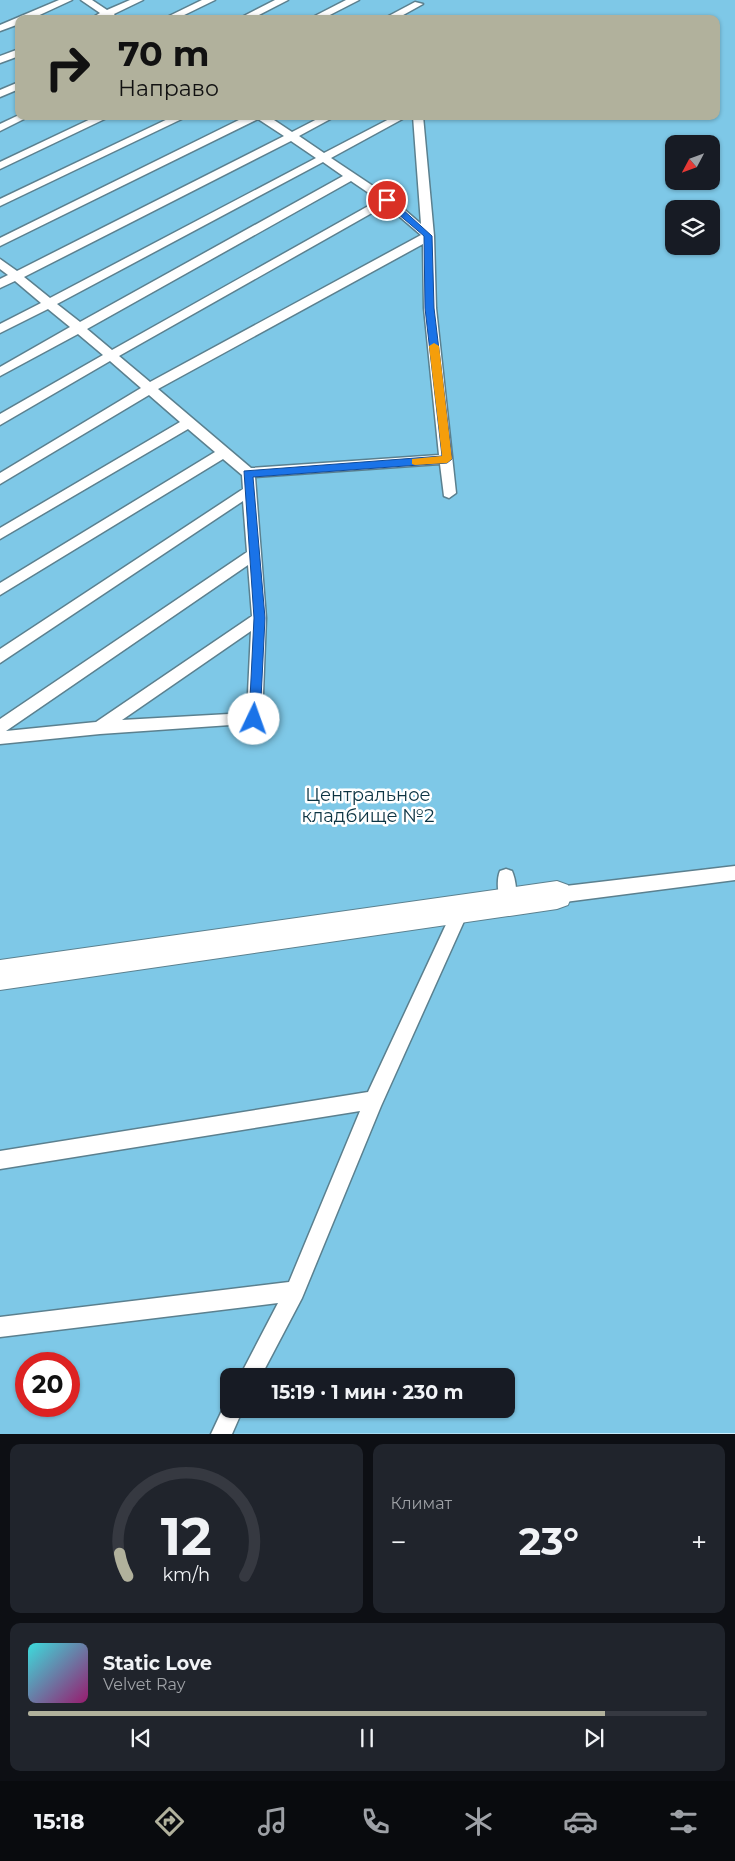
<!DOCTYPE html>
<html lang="ru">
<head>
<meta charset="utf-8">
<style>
  body { margin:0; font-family:Montserrat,sans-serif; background:#20242c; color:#f1f3f6; height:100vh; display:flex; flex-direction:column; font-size:19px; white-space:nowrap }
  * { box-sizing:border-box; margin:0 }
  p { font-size:16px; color:#9ea1a6 }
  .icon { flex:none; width:28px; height:28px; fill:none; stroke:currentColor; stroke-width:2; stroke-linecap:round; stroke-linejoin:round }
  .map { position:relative; height:1434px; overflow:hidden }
  .panel { display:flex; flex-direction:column; gap:10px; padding:10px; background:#0d0f14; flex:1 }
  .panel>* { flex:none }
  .banner { position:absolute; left:15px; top:15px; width:705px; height:105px; border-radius:10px; box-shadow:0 1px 4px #0004; background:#b1b19c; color:#111; overflow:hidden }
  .needle { width:32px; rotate:229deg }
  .controls { position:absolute; left:665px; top:135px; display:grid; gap:10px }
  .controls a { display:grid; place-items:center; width:55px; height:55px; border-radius:10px; background:#171b24; box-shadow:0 1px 4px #0004; font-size:25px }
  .speed { position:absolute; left:15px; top:1352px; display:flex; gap:10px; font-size:25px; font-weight:700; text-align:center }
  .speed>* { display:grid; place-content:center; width:65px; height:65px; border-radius:50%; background:#171b24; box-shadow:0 1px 4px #0004; line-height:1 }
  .speed .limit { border:8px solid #d22; background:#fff; color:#111 }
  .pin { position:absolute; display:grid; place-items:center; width:42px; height:42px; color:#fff; margin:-21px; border:2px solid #fff; border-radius:50%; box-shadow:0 1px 5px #0007 }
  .me { position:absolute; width:55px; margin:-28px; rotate:3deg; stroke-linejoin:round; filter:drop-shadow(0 0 4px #0008) }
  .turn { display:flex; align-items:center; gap:18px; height:105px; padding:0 20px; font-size:22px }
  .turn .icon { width:65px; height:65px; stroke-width:2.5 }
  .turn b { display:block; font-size:35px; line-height:42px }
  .big { font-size:38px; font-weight:700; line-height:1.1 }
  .panel .card { flex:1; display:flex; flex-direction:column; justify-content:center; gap:8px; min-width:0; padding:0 18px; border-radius:10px; background:#20242c }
  .panel .dial { align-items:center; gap:0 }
  .dial svg { height:130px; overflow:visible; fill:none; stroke:#363941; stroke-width:7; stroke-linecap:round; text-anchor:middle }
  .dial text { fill:#f1f3f6; stroke:none }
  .song { display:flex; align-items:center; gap:15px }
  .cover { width:60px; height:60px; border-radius:8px; background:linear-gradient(135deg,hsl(180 70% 55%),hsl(320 70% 35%)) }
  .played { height:5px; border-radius:2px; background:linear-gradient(90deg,#b1b19c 85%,#363941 85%) }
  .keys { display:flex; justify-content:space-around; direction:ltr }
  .heat { display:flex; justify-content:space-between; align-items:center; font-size:28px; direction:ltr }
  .panel .tiles { flex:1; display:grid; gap:10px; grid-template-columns:1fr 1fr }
  .card:last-child { grid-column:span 2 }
  .trip { position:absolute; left:220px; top:1368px; width:295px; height:50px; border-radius:10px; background:#171b24; box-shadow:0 1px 4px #0004; font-weight:700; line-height:50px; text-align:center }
  .tab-bar { display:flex; height:80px; justify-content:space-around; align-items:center; background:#090b0e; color:#9ea1a6 }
  .tab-bar .icon { width:35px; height:35px }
  .tab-bar .active { color:#b1b19c }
  .tab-bar b { font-size:22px; color:#f1f3f6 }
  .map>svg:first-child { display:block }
</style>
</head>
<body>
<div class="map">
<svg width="735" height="1434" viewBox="0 0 735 1434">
  <rect width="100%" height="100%" fill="#d0f0fe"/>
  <path fill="#7ec8e7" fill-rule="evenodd" d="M0,0H735V1433L0,1434ZM19,19H716V116H19ZM674,144H711V181H674ZM674,209H711V246H674ZM26,1364H69V1406H26ZM229,1376H506V1409H229Z"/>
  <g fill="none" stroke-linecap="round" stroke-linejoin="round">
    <defs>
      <g id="service">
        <polygon points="59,0 72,0 31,19 19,19 19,24 0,31 0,25"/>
        <polygon points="81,0 92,0 107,10 130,0 143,0 114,14 117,19 90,19 100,13"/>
        <polygon points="202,0 215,0 176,19 163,19"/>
        <polygon points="275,0 288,0 251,19 238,19"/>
        <polygon points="346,0 359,0 322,19 309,19"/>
        <polygon points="415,2 423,4 396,19 383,19"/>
        <polygon points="19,49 19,56 0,63 0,56"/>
        <polygon points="19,82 19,89 0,97 0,90"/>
        <polygon points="19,115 30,116 0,131 0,124"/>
        <polygon points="97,116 111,116 0,169 0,162"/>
        <polygon points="174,116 188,116 0,206 0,199"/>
        <path d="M247,116H268L292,132L323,116H336L299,136L324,153L395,116H408L331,158L391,198L421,224L413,116H423L434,236L436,308L456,493L449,498L444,496L440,464L255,477L266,618L262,719L259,723L100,734L0,744V719L247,552L243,501L0,663V649L243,489L242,475L223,459L0,595V583L215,452L188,429L0,539V528L180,422L149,395L0,484V473L141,388L110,361L0,425V414L103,355L78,334L0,376V367L70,327L48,309L0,333V324L41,303L15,281L0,288V279L8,275L0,269V259L17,271L284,136L258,119L0,246V238ZM291,141L316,158L50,298L24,277ZM323,162L343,176L80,322L57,304ZM351,181L379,200L112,350L87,329ZM386,205L421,235L150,382L119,356ZM423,244L424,308L439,455L251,468L158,389ZM248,565L252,616L96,722L6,731ZM251,631L247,713L122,720Z"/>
        <polygon points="735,866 735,880 557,903 551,900 549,895 551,890 557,887"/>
        <path d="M506,869L512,871C516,880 518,897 514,906L508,909L502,906C498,897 496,880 500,871Z"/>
        <polygon points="462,900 468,903 470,908 381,1106 302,1298 261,1376 240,1376 278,1303 0,1337 0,1317 289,1282 360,1111 0,1169 0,1151 368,1092 456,903"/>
        <polygon points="229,1401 229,1409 243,1409 232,1434 211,1434 226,1402"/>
      </g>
      <polygon id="minor" points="557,881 568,885 572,895 568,905 557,909 0,990 0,960"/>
    </defs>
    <use href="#service" stroke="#5b808f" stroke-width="3"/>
    <use href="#minor" stroke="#5b808f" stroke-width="2"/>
    <use href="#service" fill="#fff" fill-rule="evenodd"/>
    <use href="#minor" fill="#fff" fill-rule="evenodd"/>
  </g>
  <polygon fill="#1a73e8" stroke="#114b97" points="384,198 390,198 432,236 434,308 452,459 447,463 253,477 265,618 260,719 254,724 249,719 254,618 244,471 442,456 425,308 424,236 384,202"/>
  <polygon fill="#f59e0b" points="434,343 439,346 452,459 447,463 415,465 412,464 412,459 442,456 429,346"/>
  <g text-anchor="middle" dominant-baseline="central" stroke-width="5" stroke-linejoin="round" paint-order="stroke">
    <g font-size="18" fill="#0c3443" stroke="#fff">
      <text x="368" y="795">Центральное<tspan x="368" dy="21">кладбище №2</tspan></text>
    </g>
  </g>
</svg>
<div class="controls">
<a><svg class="needle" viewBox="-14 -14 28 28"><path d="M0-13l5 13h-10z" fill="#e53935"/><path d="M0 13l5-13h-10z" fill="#9ea1a6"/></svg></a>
<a><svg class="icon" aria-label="layers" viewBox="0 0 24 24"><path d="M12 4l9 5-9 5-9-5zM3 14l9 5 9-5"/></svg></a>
</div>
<div class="speed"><div class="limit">20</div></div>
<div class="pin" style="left:387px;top:200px;background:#d93025"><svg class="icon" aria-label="arrive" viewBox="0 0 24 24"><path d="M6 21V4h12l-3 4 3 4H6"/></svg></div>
<svg class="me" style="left:254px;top:719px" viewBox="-20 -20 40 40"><circle r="19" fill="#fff"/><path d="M0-13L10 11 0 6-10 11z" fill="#1a73e8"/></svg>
<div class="trip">15:19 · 1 мин · 230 m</div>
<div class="banner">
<div class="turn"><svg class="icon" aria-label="right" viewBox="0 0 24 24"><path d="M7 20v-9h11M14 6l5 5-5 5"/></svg><div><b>70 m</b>Направо</div></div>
</div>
</div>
<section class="panel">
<div class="tiles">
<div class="card dial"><svg viewBox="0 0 100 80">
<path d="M14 69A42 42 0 1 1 86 69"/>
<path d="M14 69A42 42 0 0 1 9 55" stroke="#b1b19c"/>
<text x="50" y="56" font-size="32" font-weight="700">12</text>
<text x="50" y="72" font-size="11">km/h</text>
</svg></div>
<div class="card"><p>Климат</p>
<div class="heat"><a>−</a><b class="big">23°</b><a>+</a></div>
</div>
<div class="card">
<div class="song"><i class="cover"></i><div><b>Static Love</b><p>Velvet Ray</p></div></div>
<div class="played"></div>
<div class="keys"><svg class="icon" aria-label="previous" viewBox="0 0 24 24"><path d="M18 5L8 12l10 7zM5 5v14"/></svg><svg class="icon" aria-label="pause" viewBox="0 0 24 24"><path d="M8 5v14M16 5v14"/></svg><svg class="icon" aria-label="next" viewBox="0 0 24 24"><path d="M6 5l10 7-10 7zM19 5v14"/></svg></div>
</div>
</div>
</section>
<nav class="tab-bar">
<b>15:18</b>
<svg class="icon active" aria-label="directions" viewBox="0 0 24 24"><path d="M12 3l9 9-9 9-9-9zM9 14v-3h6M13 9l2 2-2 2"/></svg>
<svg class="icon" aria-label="music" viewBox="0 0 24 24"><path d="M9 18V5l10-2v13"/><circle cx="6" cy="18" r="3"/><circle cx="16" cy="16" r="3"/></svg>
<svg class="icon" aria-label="phone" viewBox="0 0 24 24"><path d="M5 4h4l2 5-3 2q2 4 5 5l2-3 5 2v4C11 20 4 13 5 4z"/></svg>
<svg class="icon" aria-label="climate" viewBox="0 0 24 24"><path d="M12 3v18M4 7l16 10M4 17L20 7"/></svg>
<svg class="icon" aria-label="car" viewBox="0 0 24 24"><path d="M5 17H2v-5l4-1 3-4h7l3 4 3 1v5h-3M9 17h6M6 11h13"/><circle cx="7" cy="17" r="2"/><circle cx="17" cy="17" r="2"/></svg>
<svg class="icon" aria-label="filters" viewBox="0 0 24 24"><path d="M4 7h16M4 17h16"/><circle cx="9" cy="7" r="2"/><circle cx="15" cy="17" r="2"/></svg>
</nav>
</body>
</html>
